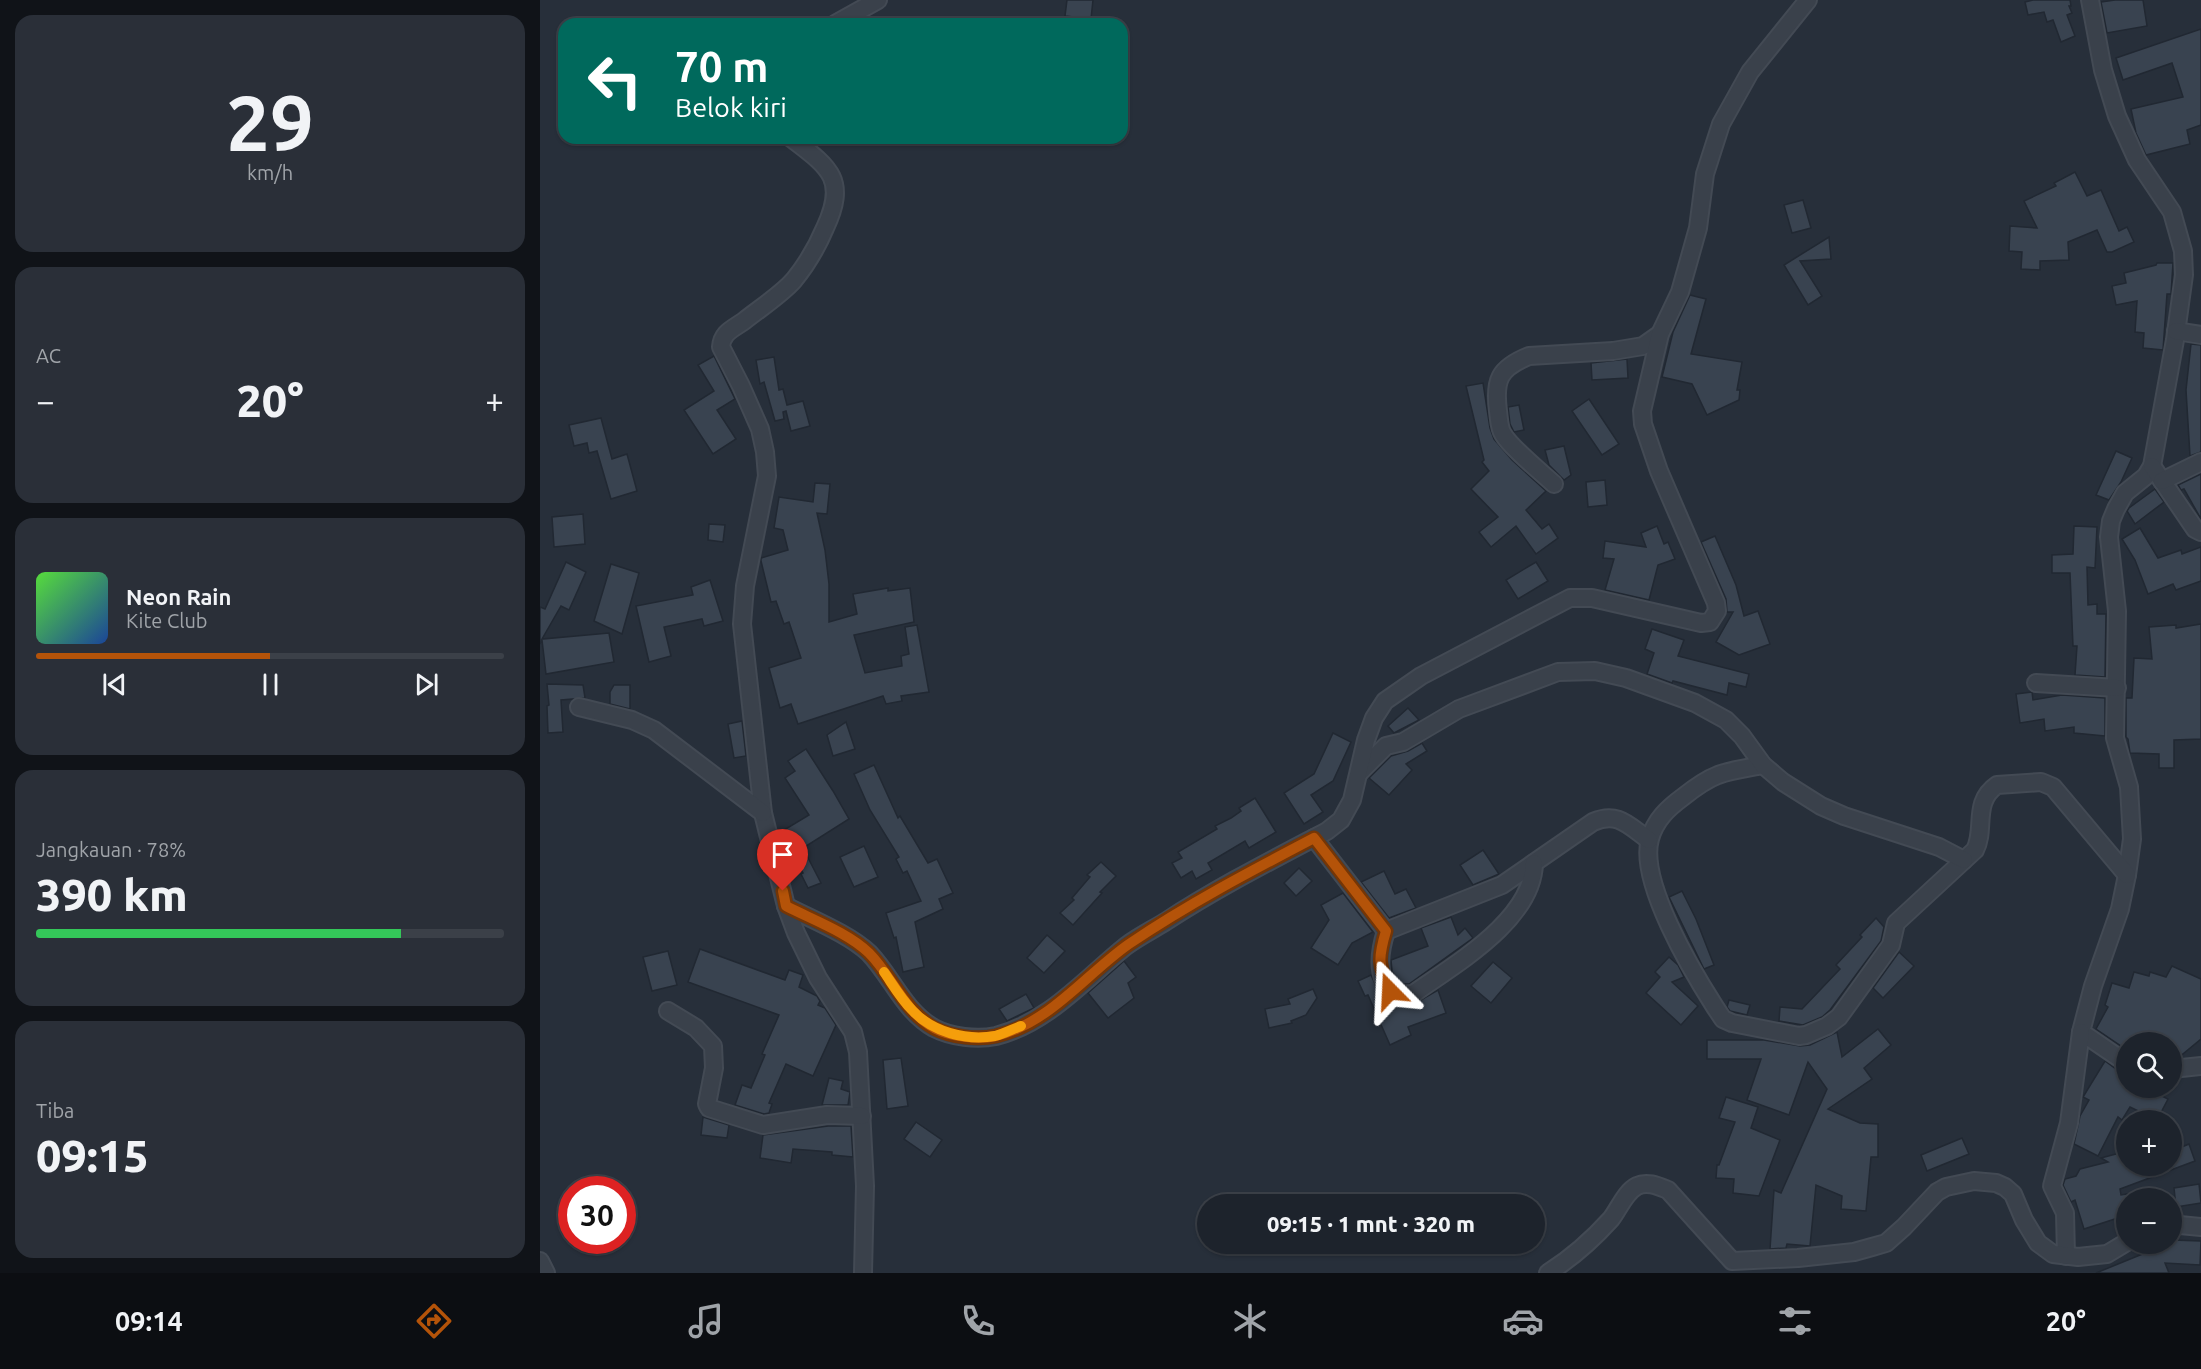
<!DOCTYPE html>
<html lang="id">
<head>
<meta charset="utf-8">
<style>
  body { margin:0; font-family:Ubuntu,sans-serif; background:#2a2f38; color:#f1f3f6; height:100vh; display:flex; flex-direction:column; font-size:22px; white-space:nowrap }
  * { box-sizing:border-box; margin:0 }
  p { font-size:20px; color:#a0a4a9 }
  .icon { flex:none; width:33px; height:33px; fill:none; stroke:currentColor; stroke-width:2; stroke-linecap:round; stroke-linejoin:round }
  .map { position:relative; flex:1; overflow:hidden }
  .details { display:flex; flex-direction:column; gap:15px; padding:15px; background:#101318; width:540px }
  .details>* { flex:none }
  .banner { position:absolute; left:18px; top:18px; width:570px; height:126px; border-radius:18px; box-shadow:0 2px 4px #0004,0 0 0 2px #3b4048; background:#00695c; color:#fff; overflow:hidden }
  .fabs { position:absolute; left:1576px; top:1032px; display:grid; gap:12px }
  .fabs a { display:grid; place-items:center; width:66px; height:66px; border-radius:50%; background:#1d232c; box-shadow:0 2px 4px #0004,0 0 0 2px #3b4048; font-size:30px }
  .speed { position:absolute; left:18px; top:1176px; display:flex; gap:12px; font-size:30px; font-weight:700; text-align:center }
  .speed>* { display:grid; place-content:center; width:78px; height:78px; border-radius:50%; background:#1d232c; box-shadow:0 2px 4px #0004,0 0 0 2px #3b4048; line-height:1 }
  .speed .limit { border:9px solid #d22; background:#fff; color:#111 }
  .pin { position:absolute; display:grid; place-items:center; width:51px; height:51px; color:#fff; margin:-62px -26px; border-radius:50% 50% 50% 0; rotate:-45deg; box-shadow:0 0 6px #0007 }
  .pin .icon { rotate:45deg }
  .me { position:absolute; width:66px; margin:-33px; rotate:339deg; stroke-linejoin:round; filter:drop-shadow(0 0 4px #0008) }
  .turn { display:flex; align-items:center; gap:21px; height:126px; padding:0 18px; font-size:27px }
  .turn .icon { width:78px; height:78px; stroke-width:2.5 }
  .turn b { display:block; font-size:42px; line-height:51px }
  .big { font-size:45px; font-weight:800; line-height:1.1 }
  .details .card { flex:1; display:flex; flex-direction:column; justify-content:center; gap:9px; min-width:0; padding:0 21px; border-radius:18px; background:#2a2f38 }
  .details .dial { align-items:center; gap:0 }
  .dial b { font-size:78px; line-height:1 }
  .song { display:flex; align-items:center; gap:18px }
  .cover { width:72px; height:72px; border-radius:9px; background:linear-gradient(135deg,hsl(110 70% 55%),hsl(220 70% 35%)) }
  .played { height:6px; border-radius:3px; background:linear-gradient(90deg,#b45309 50%,#3b4048 50%) }
  .keys { display:flex; justify-content:space-around; direction:ltr }
  .heat { display:flex; justify-content:space-between; align-items:center; font-size:33px; direction:ltr }
  .charge { height:9px; border-radius:4px; background:linear-gradient(90deg,#34c759 78%,#3b4048 0) }
  .trip { position:absolute; left:657px; top:1194px; width:348px; height:60px; border-radius:30px; background:#1d232c; box-shadow:0 2px 4px #0004,0 0 0 2px #3b4048; font-weight:800; line-height:60px; text-align:center }
  .tab-bar { display:flex; height:96px; justify-content:space-around; align-items:center; background:#0c0e12; color:#a0a4a9 }
  .tab-bar .icon { width:42px; height:42px }
  .tab-bar .current { color:#b45309 }
  .tab-bar b { font-size:27px; color:#f1f3f6 }
  main { display:flex; flex:1; min-height:0 }
  .map>svg:first-child { display:block }
</style>
</head>
<body>
<main>
<section class="details">
<div class="card dial"><b>29</b><p>km/h</p></div>
<div class="card"><p>AC</p>
<div class="heat"><a>−</a><b class="big">20°</b><a>+</a></div>
</div>
<div class="card">
<div class="song"><i class="cover"></i><div><b>Neon Rain</b><p>Kite Club</p></div></div>
<div class="played"></div>
<div class="keys"><svg class="icon" aria-label="previous" viewBox="0 0 24 24"><path d="M18 5L8 12l10 7zM5 5v14"/></svg><svg class="icon" aria-label="pause" viewBox="0 0 24 24"><path d="M8 5v14M16 5v14"/></svg><svg class="icon" aria-label="next" viewBox="0 0 24 24"><path d="M6 5l10 7-10 7zM19 5v14"/></svg></div>
</div>
<div class="card"><p>Jangkauan · 78%</p><b class="big">390 km</b><div class="charge"></div></div>
<div class="card"><p>Tiba</p><b class="big">09:15</b></div>
</section>
<div class="map">
<svg width="1661" height="1273" viewBox="0 0 1661 1273">
  <rect width="100%" height="100%" fill="#272f3a"/>
  <g fill="#394350" stroke="#212832" stroke-width="1.5">
    <polygon points="527,0 553,0 551,19 525,16"/>
    <polygon points="1493,0 1530,0 1531,6 1529,6 1532,13 1527,15 1535,36 1521,42 1513,20 1507,22 1504,12 1488,15 1485,2"/>
    <polygon points="1575,0 1603,0 1607,26 1567,33 1561,2"/>
    <polygon points="1661,29 1661,125 1647,130 1650,144 1606,155 1596,133 1591,109 1643,97 1632,63 1583,80 1576,58"/>
    <polygon points="1535,172 1547,196 1561,190 1579,231 1587,227 1594,242 1572,252 1567,252 1557,230 1528,242 1529,260 1500,261 1500,270 1481,269 1482,252 1469,251 1470,226 1497,228 1484,201 1516,186 1514,183"/>
    <polygon points="1263,200 1271,228 1252,233 1244,205"/>
    <polygon points="1289,237 1291,259 1260,261 1282,296 1268,305 1244,265"/>
    <polygon points="1617,263 1633,263 1631,294 1627,294 1623,350 1603,348 1604,333 1595,332 1597,301 1576,305 1572,286 1586,283 1584,273 1616,265"/>
    <polygon points="1150,295 1166,299 1151,354 1202,362 1197,390 1200,390 1199,400 1167,415 1152,384 1122,377 1133,332"/>
    <polygon points="1651,344 1661,345 1661,452 1650,456 1646,390"/>
    <polygon points="174,356 195,399 177,410 196,439 173,454 144,410 174,391 158,365"/>
    <polygon points="234,357 239,390 243,389 247,405 263,401 270,426 251,431 246,411 243,412 244,419 235,421 224,382 220,384 216,360"/>
    <polygon points="1087,359 1088,378 1052,380 1051,363"/>
    <polygon points="943,383 950,428 954,439 972,460 1006,491 986,510 1002,529 1009,524 1018,538 996,554 976,526 951,547 939,532 958,517 931,489 949,471 942,462 944,460 926,386"/>
    <polygon points="1049,399 1079,444 1062,455 1032,411"/>
    <polygon points="979,405 984,430 974,432 970,424 968,407"/>
    <polygon points="61,418 72,459 87,454 97,491 71,499 57,451 49,453 47,443 34,446 29,425"/>
    <polygon points="1024,446 1031,475 1024,480 1009,465 1005,450"/>
    <polygon points="1576,451 1592,458 1581,482 1569,500 1556,495"/>
    <polygon points="1661,474 1661,519 1644,489 1641,490 1638,485"/>
    <polygon points="1065,480 1067,505 1048,507 1046,482"/>
    <polygon points="275,483 290,484 287,514 277,513 285,550 289,584 289,622 317,614 313,594 348,588 348,591 370,588 374,622 314,635 325,673 362,666 361,656 369,654 365,627 377,625 389,692 361,696 362,701 346,704 343,696 258,724 251,704 240,708 229,668 261,658 249,622 244,624 236,601 231,602 221,561 221,558 248,550 243,530 234,528 239,497 273,502"/>
    <polygon points="1615,489 1624,502 1595,524 1587,511 1589,508"/>
    <polygon points="43,514 45,544 14,547 12,517"/>
    <polygon points="169,524 185,525 183,542 168,540"/>
    <polygon points="1117,526 1124,544 1128,542 1135,559 1118,565 1109,600 1065,590 1074,559 1063,558 1065,541 1106,547 1101,533"/>
    <polygon points="1534,526 1557,527 1555,568 1547,567 1548,605 1557,604 1557,614 1566,614 1565,677 1535,675 1537,646 1533,646 1530,573 1512,573 1512,555 1533,554"/>
    <polygon points="1600,528 1618,558 1641,550 1642,554 1661,547 1661,581 1636,590 1633,584 1608,594 1595,560 1582,539"/>
    <polygon points="1175,536 1196,585 1204,616 1218,611 1230,644 1199,655 1176,642 1193,612 1187,612 1186,599 1161,542"/>
    <polygon points="26,562 46,572 29,610 21,606 2,639 69,633 74,662 6,674 2,640 0,644 0,607 5,609"/>
    <polygon points="996,562 1008,581 978,599 966,580"/>
    <polygon points="71,564 99,573 82,634 54,621"/>
    <polygon points="170,580 183,621 164,626 162,619 124,627 131,656 109,662 96,606 153,595 151,587"/>
    <polygon points="1661,624 1661,739 1634,740 1634,768 1619,768 1619,754 1590,753 1588,739 1586,737 1586,698 1592,698 1594,658 1612,659 1609,627 1636,625 1636,628"/>
    <polygon points="1112,629 1144,640 1138,656 1209,674 1206,687 1189,683 1187,695 1133,681 1132,683 1107,674 1114,653 1105,649"/>
    <polygon points="7,684 43,685 45,698 21,700 23,732 8,733 7,706 9,705"/>
    <polygon points="74,685 90,685 90,709 70,704 70,692"/>
    <polygon points="1492,692 1493,700 1522,695 1565,698 1565,736 1534,733 1534,727 1505,731 1504,719 1480,723 1476,694"/>
    <polygon points="868,708 879,720 854,733 848,726"/>
    <polygon points="202,721 206,756 194,758 188,724"/>
    <polygon points="306,722 315,749 293,756 287,735"/>
    <polygon points="793,733 811,742 793,781 771,795 783,812 764,824 744,793 774,774"/>
    <polygon points="882,743 887,751 866,764 872,770 849,795 829,778 851,756 868,751"/>
    <polygon points="266,749 293,791 309,819 263,848 281,883 268,888 261,874 263,873 239,833 269,815 245,778 255,771 248,761"/>
    <polygon points="334,765 358,818 360,816 388,863 397,859 413,893 399,899 403,909 375,922 384,967 363,972 356,937 354,938 346,913 381,901 367,871 363,873 356,859 359,857 330,810 314,774"/>
    <polygon points="715,798 736,832 709,848 705,841 668,863 672,870 656,879 652,871 641,878 632,863 642,858 638,852 677,829 675,826 691,818 701,811 699,808"/>
    <polygon points="324,846 338,877 314,887 300,857"/>
    <polygon points="943,850 959,874 933,885 920,865"/>
    <polygon points="561,862 576,876 560,892 562,893 533,925 520,913 534,900 532,898 550,877 547,875"/>
    <polygon points="759,868 772,881 756,896 744,883"/>
    <polygon points="844,871 855,894 866,889 876,908 849,918 821,882"/>
    <polygon points="1142,891 1156,919 1174,965 1164,969 1129,897"/>
    <polygon points="803,893 833,932 812,943 798,965 771,948 789,920 781,905"/>
    <polygon points="911,917 918,935 925,928 933,938 869,984 859,984 852,971 851,960 888,946 881,928"/>
    <polygon points="1336,918 1344,927 1341,941 1290,1010 1282,1017 1263,1025 1239,1021 1240,1007 1262,1009 1300,969 1296,965 1322,937 1320,935"/>
    <polygon points="507,935 525,951 504,973 487,958"/>
    <polygon points="160,949 245,980 249,970 263,975 259,987 277,996 280,1001 278,1005 285,1008 296,1025 273,1076 246,1064 229,1103 232,1104 229,1113 224,1114 195,1105 202,1085 211,1088 225,1055 222,1054 239,1015 148,982"/>
    <polygon points="128,951 137,985 112,991 103,957"/>
    <polygon points="1359,952 1374,966 1343,998 1333,988"/>
    <polygon points="1129,957 1138,965 1144,977 1132,982 1158,1006 1141,1025 1106,993 1120,977 1115,972"/>
    <polygon points="584,961 596,977 588,983 594,998 568,1018 548,993"/>
    <polygon points="953,962 972,978 951,1003 931,986"/>
    <polygon points="1632,966 1661,979 1661,1039 1638,1058 1632,1058 1632,1042 1587,1042 1587,1050 1556,1029 1568,1007 1565,1005 1572,983 1589,988 1594,972 1609,976 1610,972 1626,977"/>
    <polygon points="831,975 840,994 851,1005 874,1004 898,990 906,1013 868,1027 871,1035 850,1045 828,995 825,996 818,981"/>
    <polygon points="773,989 777,998 766,1015 751,1021 752,1023 729,1028 725,1009 750,1004 748,999"/>
    <polygon points="486,994 494,1008 467,1021 459,1009"/>
    <polygon points="1189,1000 1210,1005 1207,1015 1190,1011 1187,1007"/>
    <polygon points="1338,1029 1351,1045 1324,1068 1332,1079 1288,1109 1320,1123 1338,1124 1338,1157 1331,1157 1326,1211 1301,1209 1302,1196 1276,1185 1270,1246 1247,1244 1246,1248 1230,1249 1234,1190 1241,1193 1287,1089 1268,1062 1249,1115 1207,1100 1221,1059 1167,1059 1167,1040 1224,1040 1260,1046 1270,1045 1297,1032 1302,1057"/>
    <polygon points="361,1058 368,1106 347,1109 343,1060"/>
    <polygon points="1565,1061 1576,1069 1587,1071 1587,1088 1606,1088 1628,1099 1617,1120 1590,1107 1582,1120 1578,1117 1558,1156 1534,1144 1540,1116 1549,1100 1543,1097"/>
    <polygon points="289,1078 303,1081 301,1089 310,1092 308,1105 282,1105"/>
    <polygon points="1186,1097 1218,1107 1211,1128 1240,1140 1219,1196 1193,1193 1194,1179 1176,1178 1177,1165 1179,1165 1195,1122 1179,1118"/>
    <polygon points="163,1117 189,1125 187,1138 161,1135"/>
    <polygon points="376,1122 402,1140 390,1157 364,1139"/>
    <polygon points="288,1126 311,1126 313,1157 292,1155 292,1152 253,1149 251,1163 220,1158 223,1135"/>
    <polygon points="1422,1138 1429,1154 1387,1171 1381,1155"/>
    <polygon points="1649,1144 1655,1161 1580,1189 1581,1195 1587,1194 1587,1210 1579,1213 1581,1217 1544,1229 1535,1200 1531,1202 1523,1185 1525,1179 1536,1176 1540,1169 1568,1162 1561,1158 1587,1151 1587,1166 1632,1166 1632,1151"/>
    <polygon points="1659,1184 1661,1203 1636,1207 1634,1188"/>
    <polygon points="1632,1240 1661,1241 1660,1265 1625,1263 1629,1273 1556,1273 1627,1244 1632,1244"/>
  </g>
  <g fill="none" stroke-linecap="round" stroke-linejoin="round">
    <defs>
      <g id="minor">
        <polyline points="1550,0 1563,70 1577,116 1597,160 1632,212 1643,251 1644,275 1635,340 1612,466 1606,476 1585,493 1576,509 1571,521 1569,537 1577,611 1575,738 1589,787 1592,839 1587,875 1580,909 1553,986 1541,1032 1582,1060 1587,1061"/>
        <polyline points="295,24 338,0"/>
        <path d="M251,138C289,167 308,179 285,228C277,247 267,264 254,280C242,294 219,309 204,321C193,329 182,332 181,347L201,386L220,429L225,452L227,476L205,586L202,624L223,813L246,906L256,933L278,978L313,1032L318,1052L325,1186L323,1273"/>
        <polyline points="1636,331 1661,335"/>
        <polyline points="1612,466 1655,529 1661,532"/>
        <polyline points="1622,481 1661,462"/>
        <path d="M1014,484C1002,473 970,447 963,434C959,428 959,418 958,411C954,380 959,368 989,356L1073,351L1103,346L1120,334"/>
        <polyline points="1496,683 1577,688"/>
        <polyline points="39,707 92,720 114,730 223,813"/>
        <path d="M1223,765C1208,768 1192,770 1178,775C1165,780 1153,789 1143,797C1128,808 1115,820 1110,839C1098,881 1152,971 1175,1007L1183,1019L1192,1023L1259,1036L1266,1035L1287,1026L1299,1017L1351,945L1356,923L1435,850C1446,829 1432,802 1457,785L1501,782L1513,787L1587,875"/>
        <polyline points="819,773 846,746 863,742 919,709 1018,672 1055,671 1086,678 1155,703 1186,720 1202,736 1223,765 1243,782 1281,806 1304,816 1399,847 1424,860"/>
        <path d="M774,838L846,931L962,885L1053,822C1078,811 1089,826 1109,840"/>
        <path d="M246,906C271,919 309,934 329,953C352,977 364,1011 394,1028C411,1037 437,1040 456,1036C508,1023 546,978 586,946C598,937 612,930 625,922C677,888 732,860 787,831L801,820L812,800L826,740L834,718L845,701L881,676L1030,598H1052L1161,623L1170,622L1177,611L1176,603L1119,471L1103,424L1102,411L1120,334L1140,292L1158,228L1165,174L1181,124L1210,72L1268,0"/>
        <path d="M846,931C839,953 835,979 855,995L873,994C915,964 993,920 994,863"/>
        <polyline points="128,1011 156,1028 173,1046 174,1068 167,1104 169,1108 223,1125 287,1115 322,1116"/>
        <polyline points="1632,1069 1661,1066"/>
        <polyline points="1632,1226 1640,1225 1661,1227"/>
        <polyline points="1526,1256 1525,1213 1512,1186 1529,1123 1541,1032"/>
        <polyline points="0,1261 6,1273"/>
        <path d="M1008,1273C1030,1259 1053,1239 1071,1219C1079,1209 1085,1192 1097,1186C1107,1181 1118,1186 1128,1190L1192,1261L1258,1258L1314,1252L1332,1247L1346,1243L1364,1227L1397,1192L1406,1187L1434,1181L1456,1183L1465,1187L1473,1194L1484,1220L1498,1243L1513,1254L1538,1257L1567,1254L1587,1242"/>
      </g>
    </defs>
    <use href="#minor" stroke="#434a54" stroke-width="20"/>
    <use href="#minor" stroke="#3a414b" stroke-width="16"/>
  </g>
  <g fill="none" stroke-linecap="round" stroke-linejoin="round">
    <defs>
      <path id="route" d="M243,891L246,906C271,919 309,933 329,953C352,976 364,1011 394,1028C411,1037 437,1040 456,1036C510,1023 546,974 589,944C648,904 711,871 774,838L846,931C838,958 838,965 850,991"/>
    </defs>
    <use href="#route" stroke="#753606" stroke-width="15"/>
    <use href="#route" stroke="#b45309" stroke-width="10"/>
    <path stroke="#f59e0b" stroke-width="10" d="M344,972C353,985 361,999 372,1010C392,1032 426,1041 455,1036C463,1034 473,1029 481,1026"/>
  </g>
</svg>
<div class="fabs">
<a><svg class="icon" aria-label="search" viewBox="0 0 24 24"><circle cx="10" cy="10" r="6"/><path d="M15 15l6 6"/></svg></a>
<a>+</a>
<a>−</a>
</div>
<div class="speed"><div class="limit">30</div></div>
<div class="pin" style="left:243px;top:891px;background:#d93025"><svg class="icon" aria-label="arrive" viewBox="0 0 24 24"><path d="M6 21V4h12l-3 4 3 4H6"/></svg></div>
<svg class="me" style="left:850px;top:991px" viewBox="-20 -20 40 40"><path d="M0-17L14 15 0 8-14 15z" fill="#b45309" stroke="#fff" stroke-width="4"/></svg>
<div class="trip">09:15 · 1 mnt · 320 m</div>
<div class="banner">
<div class="turn"><svg class="icon" aria-label="left" viewBox="0 0 24 24"><path d="M17 20v-9H6M10 6l-5 5 5 5"/></svg><div><b>70 m</b>Belok kiri</div></div>
</div>
</div>
</main>
<nav class="tab-bar">
<b>09:14</b>
<svg class="icon current" aria-label="directions" viewBox="0 0 24 24"><path d="M12 3l9 9-9 9-9-9zM9 14v-3h6M13 9l2 2-2 2"/></svg>
<svg class="icon" aria-label="music" viewBox="0 0 24 24"><path d="M9 18V5l10-2v13"/><circle cx="6" cy="18" r="3"/><circle cx="16" cy="16" r="3"/></svg>
<svg class="icon" aria-label="phone" viewBox="0 0 24 24"><path d="M5 4h4l2 5-3 2q2 4 5 5l2-3 5 2v4C11 20 4 13 5 4z"/></svg>
<svg class="icon" aria-label="climate" viewBox="0 0 24 24"><path d="M12 3v18M4 7l16 10M4 17L20 7"/></svg>
<svg class="icon" aria-label="car" viewBox="0 0 24 24"><path d="M5 17H2v-5l4-1 3-4h7l3 4 3 1v5h-3M9 17h6M6 11h13"/><circle cx="7" cy="17" r="2"/><circle cx="17" cy="17" r="2"/></svg>
<svg class="icon" aria-label="filters" viewBox="0 0 24 24"><path d="M4 7h16M4 17h16"/><circle cx="9" cy="7" r="2"/><circle cx="15" cy="17" r="2"/></svg>
<b>20°</b>
</nav>
</body>
</html>
